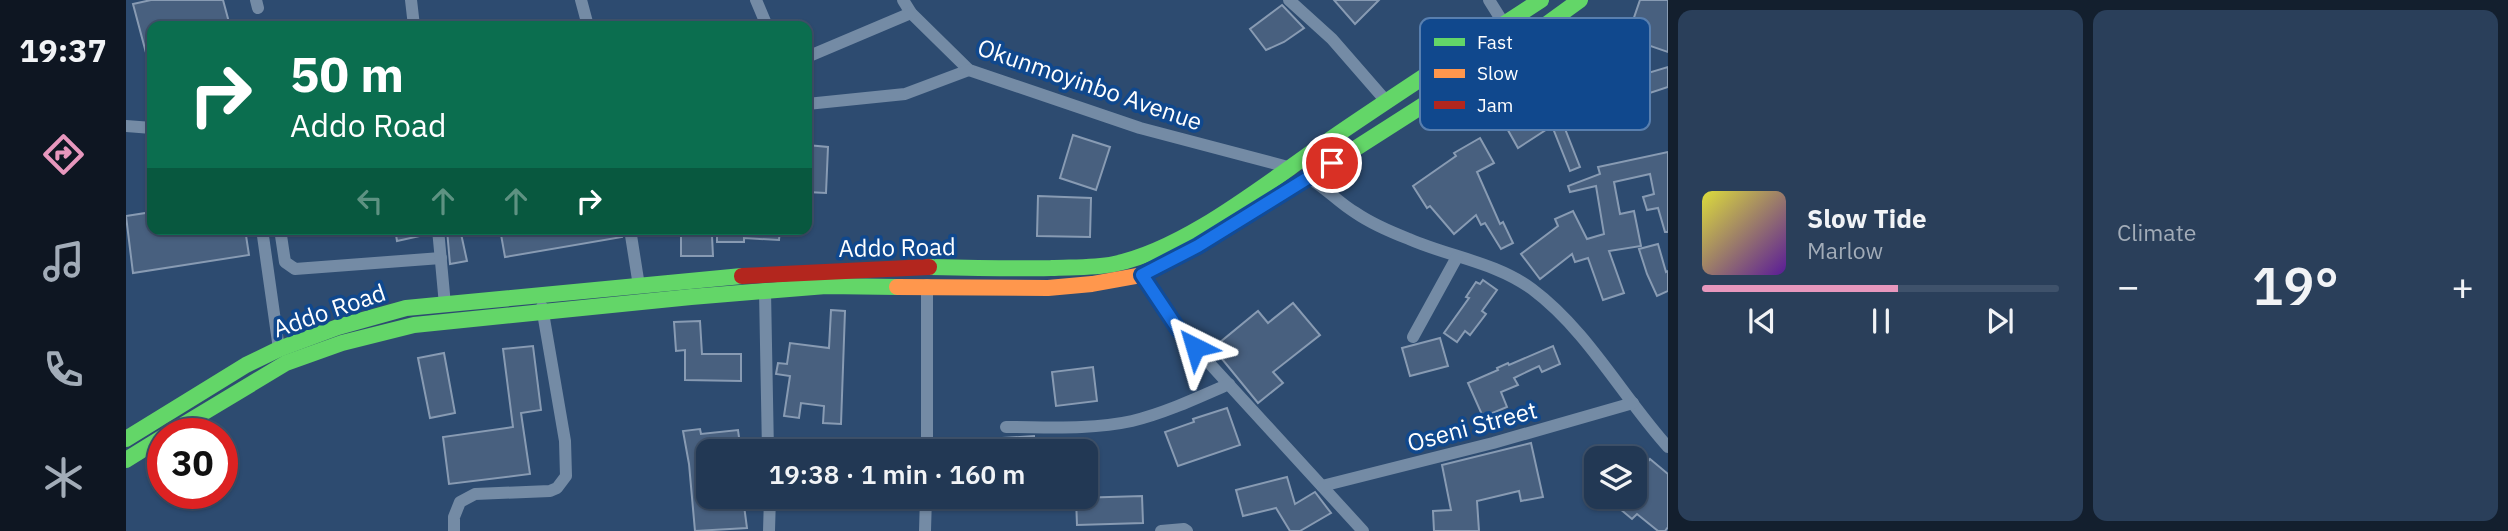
<!DOCTYPE html>
<html lang="en">
<head>
<meta charset="utf-8">
<style>
  body { margin:0; font-family:"IBM Plex Sans",sans-serif; background:#2a3f5a; color:#f1f3f6; height:100vh; display:flex; flex-direction:column; font-size:26px; white-space:nowrap }
  * { box-sizing:border-box; margin:0 }
  p { font-size:23px; color:#a2acb8 }
  .icon { flex:none; width:38px; height:38px; fill:none; stroke:currentColor; stroke-width:2; stroke-linecap:round; stroke-linejoin:round }
  .map { position:relative; flex:1; overflow:hidden }
  .panel { display:flex; flex-direction:column; gap:10px; padding:10px; background:#131f2e; width:840px }
  .panel>* { flex:none }
  .guide { position:absolute; left:21px; top:21px; width:665px; height:214px; border-radius:14px; box-shadow:0 2px 5px #0004,0 0 0 2px #3f526b; background:#0b6e4f; color:#fff; overflow:hidden }
  .fabs { position:absolute; left:1458px; top:446px; display:grid; gap:14px }
  .fabs a { display:grid; place-items:center; width:63px; height:63px; border-radius:14px; background:#223854; box-shadow:0 2px 5px #0004,0 0 0 2px #3f526b; font-size:35px }
  .speed { position:absolute; left:21px; top:418px; display:flex; gap:14px; font-size:35px; font-weight:700; text-align:center }
  .speed>* { display:grid; place-content:center; width:91px; height:91px; border-radius:50%; background:#223854; box-shadow:0 2px 5px #0004,0 0 0 2px #3f526b; line-height:1 }
  .speed .limit { border:10px solid #d22; background:#fff; color:#111 }
  .pin { position:absolute; display:grid; place-items:center; width:60px; height:60px; color:#fff; margin:-30px; border:4px solid #fff; border-radius:50%; box-shadow:0 2px 7px #0007 }
  .me { position:absolute; width:77px; margin:-38px; rotate:320deg; stroke-linejoin:round; filter:drop-shadow(0 0 5px #0008) }
  .turn { display:flex; align-items:center; gap:24px; height:147px; padding:0 28px; font-size:32px }
  .turn .icon { width:91px; height:91px; stroke-width:2.5 }
  .turn b { display:block; font-size:49px; line-height:60px }
  .lanes { display:flex; align-items:center; height:66px; padding:0 28px; background:#0003; justify-content:center; gap:35px; direction:ltr }
  .lanes .off { opacity:.35 }
  .big { font-size:52px; font-weight:600; line-height:1.1 }
  .panel .widget { flex:1; display:flex; flex-direction:column; justify-content:center; gap:10px; min-width:0; padding:0 24px; border-radius:14px; background:#2a3f5a }
  .song { display:flex; align-items:center; gap:21px }
  .cover { width:84px; height:84px; border-radius:10px; background:linear-gradient(135deg,hsl(60 70% 55%),hsl(270 70% 35%)) }
  .played { height:7px; border-radius:4px; background:linear-gradient(90deg,#e797bd 55%,#3f526b 55%) }
  .keys { display:flex; justify-content:space-around; direction:ltr }
  .heat { display:flex; justify-content:space-between; align-items:center; font-size:38px; direction:ltr }
  .panel .tiles { flex:1; display:grid; gap:10px; grid-template-columns:repeat(2,1fr) }
  .trip { position:absolute; left:570px; top:439px; width:402px; height:70px; border-radius:14px; background:#223854; box-shadow:0 2px 5px #0004,0 0 0 2px #3f526b; font-weight:600; line-height:70px; text-align:center }
  main { display:flex; flex:1; min-height:0 }
  .tab-bar { display:flex; flex-direction:column; width:126px; justify-content:space-around; align-items:center; background:#0e1622; color:#a2acb8 }
  .tab-bar .icon { width:49px; height:49px }
  .tab-bar .on { color:#e797bd }
  .tab-bar b { font-size:32px; color:#f1f3f6 }
  .map>svg:first-child { display:block }
</style>
</head>
<body>
<main>
<nav class="tab-bar">
<b>19:37</b>
<svg class="icon on" aria-label="directions" viewBox="0 0 24 24"><path d="M12 3l9 9-9 9-9-9zM9 14v-3h6M13 9l2 2-2 2"/></svg>
<svg class="icon" aria-label="music" viewBox="0 0 24 24"><path d="M9 18V5l10-2v13"/><circle cx="6" cy="18" r="3"/><circle cx="16" cy="16" r="3"/></svg>
<svg class="icon" aria-label="phone" viewBox="0 0 24 24"><path d="M5 4h4l2 5-3 2q2 4 5 5l2-3 5 2v4C11 20 4 13 5 4z"/></svg>
<svg class="icon" aria-label="climate" viewBox="0 0 24 24"><path d="M12 3v18M4 7l16 10M4 17L20 7"/></svg>
</nav>
<div class="map">
<svg width="1542" height="531" viewBox="0 0 1542 531">
  <rect width="100%" height="100%" fill="#2d4b70"/>
  <g fill="#48607f" stroke="#889bb3" stroke-width="2">
    <polygon points="25,0 97,0 104,26 26,26 26,63 23,64 7,4"/>
    <polygon points="1208,0 1253,0 1229,24"/>
    <polygon points="1514,0 1542,0 1542,52 1501,38"/>
    <polygon points="1156,5 1178,28 1158,42 1140,50 1124,29"/>
    <polygon points="1542,67 1542,87 1454,116 1450,103 1461,99 1459,92"/>
    <polygon points="1392,78 1414,118 1432,111 1454,167 1444,171 1426,126 1392,148 1374,116 1368,120 1357,100"/>
    <polygon points="947,135 984,147 970,190 934,178"/>
    <polygon points="1354,138 1368,163 1351,172 1374,224 1377,222 1387,243 1375,249 1359,223 1355,225 1350,215 1328,234 1304,206 1301,208 1287,186 1330,156 1328,153"/>
    <polygon points="681,145 702,147 700,193 681,192"/>
    <polygon points="1542,152 1542,232 1539,232 1532,208 1521,210 1517,197 1528,194 1524,174 1488,182 1494,214 1508,211 1515,246 1483,251 1498,293 1477,300 1462,258 1449,262 1446,254 1414,279 1395,254 1432,226 1429,219 1447,211 1461,239 1478,234 1470,186 1444,192 1442,186 1474,174 1472,167"/>
    <polygon points="912,196 965,198 964,237 911,236"/>
    <polygon points="26,212 26,229 119,229 123,255 7,273 0,216"/>
    <polygon points="269,229 303,229 303,234 271,241"/>
    <polygon points="334,229 341,261 324,264 321,230"/>
    <polygon points="374,229 495,229 496,237 379,257"/>
    <polygon points="591,229 654,229 653,240 618,238 618,242 591,242"/>
    <polygon points="555,236 586,236 587,256 555,256"/>
    <polygon points="1532,244 1540,272 1542,271 1542,291 1531,296 1521,274 1513,249"/>
    <polygon points="1357,280 1371,290 1356,311 1360,314 1344,335 1339,331 1331,342 1318,333 1343,298 1340,297 1350,282 1354,284"/>
    <polygon points="1167,303 1194,335 1147,372 1157,383 1132,403 1087,348 1132,311 1142,323"/>
    <polygon points="705,310 719,311 715,424 697,423 698,406 675,403 673,418 658,416 664,376 650,374 652,363 661,364 664,343 703,348"/>
    <polygon points="574,321 576,354 615,354 615,381 559,380 559,350 550,351 548,322"/>
    <polygon points="1314,338 1322,366 1284,376 1276,348"/>
    <polygon points="407,346 415,410 395,413 404,474 323,484 317,437 387,427 377,349"/>
    <polygon points="1427,346 1434,364 1416,372 1413,366 1388,378 1392,385 1375,392 1381,407 1357,417 1342,383 1372,370 1371,368 1382,363 1383,365"/>
    <polygon points="318,353 329,413 304,418 292,358"/>
    <polygon points="967,367 971,401 930,406 926,372"/>
    <polygon points="1101,408 1114,445 1052,466 1039,432 1068,422 1067,419"/>
    <polygon points="574,429 575,434 612,430 615,452 583,452 583,502 617,498 621,528 569,531 563,464 557,431"/>
    <polygon points="908,436 909,452 879,452 877,438"/>
    <polygon points="1405,443 1417,497 1395,501 1393,491 1351,501 1353,531 1308,531 1307,511 1325,510 1316,465"/>
    <polygon points="1524,459 1542,474 1542,527 1539,531 1532,531 1511,514 1506,519 1487,503 1492,497 1508,497 1508,477"/>
    <polygon points="1161,477 1169,504 1189,492 1205,513 1174,531 1164,531 1150,508 1117,516 1110,490"/>
    <polygon points="1016,496 1017,523 951,525 950,498"/>
  </g>
  <g fill="none" stroke-linecap="round" stroke-linejoin="round">
    <g stroke="#748ba5" stroke-width="12">
      <polyline points="130,0 132,8"/>
      <polyline points="285,0 288,26"/>
      <polyline points="455,0 462,26"/>
      <polyline points="630,0 641,26"/>
      <polyline points="777,0 785,13 843,70 1014,128 1162,167"/>
      <polyline points="1163,0 1206,39 1260,101"/>
      <polyline points="1363,0 1378,24"/>
      <polyline points="681,57 785,13"/>
      <polyline points="681,104 779,94 843,70"/>
      <polyline points="0,126 26,128"/>
      <path d="M1183,178C1200,188 1213,203 1230,213C1246,224 1265,232 1283,239C1324,257 1369,262 1406,289C1462,331 1496,396 1542,447"/>
      <polyline points="136,229 153,349"/>
      <polyline points="154,229 159,262 169,269 315,258"/>
      <polyline points="312,229 319,305"/>
      <polyline points="504,229 513,286"/>
      <polyline points="1016,275 1052,329 1237,531"/>
      <polyline points="639,291 642,452"/>
      <polyline points="1287,337 1331,257"/>
      <path d="M880,427C921,427 965,430 1006,421C1039,413 1071,398 1103,384"/>
      <polyline points="801,452 801,285"/>
      <polyline points="1196,486 1367,443 1507,403"/>
      <polyline points="328,531 328,517 334,502 349,494 424,491 431,488 440,476 439,441 416,307"/>
      <polyline points="643,531 644,497"/>
      <polyline points="799,531 800,497"/>
      <polyline points="1035,531 1058,529 1061,531"/>
    </g>
    <g stroke="#63d668" stroke-width="16">
      <polyline points="1213,159 1396,42 1454,0"/>
      <path d="M803,267C844,268 884,269 925,268C946,267 968,268 988,264C1060,249 1139,184 1199,143C1270,94 1343,47 1415,0"/>
      <polyline points="42,434 160,363 216,343 288,325 565,297 700,286 771,287"/>
      <polyline points="0,439 120,365 153,349 212,327 280,308 616,276"/>
      <polyline points="0,460 37,437"/>
    </g>
    <polyline stroke="#ff974d" stroke-width="16" points="771,287 922,288 966,284 1016,275 1072,246 1213,159"/>
    <polyline stroke="#b3261e" stroke-width="16" points="616,276 803,267"/>
  </g>
  <g fill="none" stroke-linecap="round" stroke-linejoin="round">
    <defs>
      <polyline id="route" points="1069,347 1052,329 1016,275 1072,246 1206,163"/>
    </defs>
    <use href="#route" stroke="#114b97" stroke-width="18"/>
    <use href="#route" stroke="#1a73e8" stroke-width="12"/>
  </g>
  <g text-anchor="middle" dominant-baseline="central" stroke-width="7" stroke-linejoin="round" paint-order="stroke">
    <g font-size="24" fill="#fff" stroke="#10488d">
      <text transform="translate(964 84) rotate(19)">Okunmoyinbo Avenue</text>
      <text transform="translate(771 247) rotate(-1)">Addo Road</text>
      <text transform="translate(203 310) rotate(-19)">Addo Road</text>
      <text transform="translate(1346 426) rotate(-15)">Oseni Street</text>
    </g>
  </g>
  <rect x="1294" y="18" width="230" height="112" rx="10" fill="#10488d" stroke="#587faf" stroke-width="2"/>
  <rect x="1308" y="38" width="31" height="8" fill="#63d668"/>
  <rect x="1308" y="69" width="31" height="9" fill="#ff974d"/>
  <rect x="1308" y="101" width="31" height="8" fill="#b3261e"/>
  <g font-size="19" fill="#fff">
    <text x="1351" y="49">Fast</text>
    <text x="1351" y="80">Slow</text>
    <text x="1351" y="112">Jam</text>
  </g>
</svg>
<div class="fabs">
<a><svg class="icon" aria-label="layers" viewBox="0 0 24 24"><path d="M12 4l9 5-9 5-9-5zM3 14l9 5 9-5"/></svg></a>
</div>
<div class="speed"><div class="limit">30</div></div>
<div class="pin" style="left:1206px;top:163px;background:#d93025"><svg class="icon" aria-label="arrive" viewBox="0 0 24 24"><path d="M6 21V4h12l-3 4 3 4H6"/></svg></div>
<svg class="me" style="left:1069px;top:347px" viewBox="-20 -20 40 40"><path d="M0-17L14 15 0 8-14 15z" fill="#1a73e8" stroke="#fff" stroke-width="4"/></svg>
<div class="trip">19:38 · 1 min · 160 m</div>
<div class="guide">
<div class="turn"><svg class="icon" aria-label="right" viewBox="0 0 24 24"><path d="M7 20v-9h11M14 6l5 5-5 5"/></svg><div><b>50 m</b>Addo Road</div></div>
<div class="lanes"><svg class="icon off" aria-label="left" viewBox="0 0 24 24"><path d="M17 20v-9H6M10 6l-5 5 5 5"/></svg><svg class="icon off" aria-label="ahead" viewBox="0 0 24 24"><path d="M12 20V5M6 11l6-6 6 6"/></svg><svg class="icon off" aria-label="ahead" viewBox="0 0 24 24"><path d="M12 20V5M6 11l6-6 6 6"/></svg><svg class="icon" aria-label="right" viewBox="0 0 24 24"><path d="M7 20v-9h11M14 6l5 5-5 5"/></svg></div>
</div>
</div>
<section class="panel">
<div class="tiles">
<div class="widget">
<div class="song"><i class="cover"></i><div><b>Slow Tide</b><p>Marlow</p></div></div>
<div class="played"></div>
<div class="keys"><svg class="icon" aria-label="previous" viewBox="0 0 24 24"><path d="M18 5L8 12l10 7zM5 5v14"/></svg><svg class="icon" aria-label="pause" viewBox="0 0 24 24"><path d="M8 5v14M16 5v14"/></svg><svg class="icon" aria-label="next" viewBox="0 0 24 24"><path d="M6 5l10 7-10 7zM19 5v14"/></svg></div>
</div>
<div class="widget"><p>Climate</p>
<div class="heat"><a>−</a><b class="big">19°</b><a>+</a></div>
</div>
</div>
</section>
</main>
</body>
</html>
